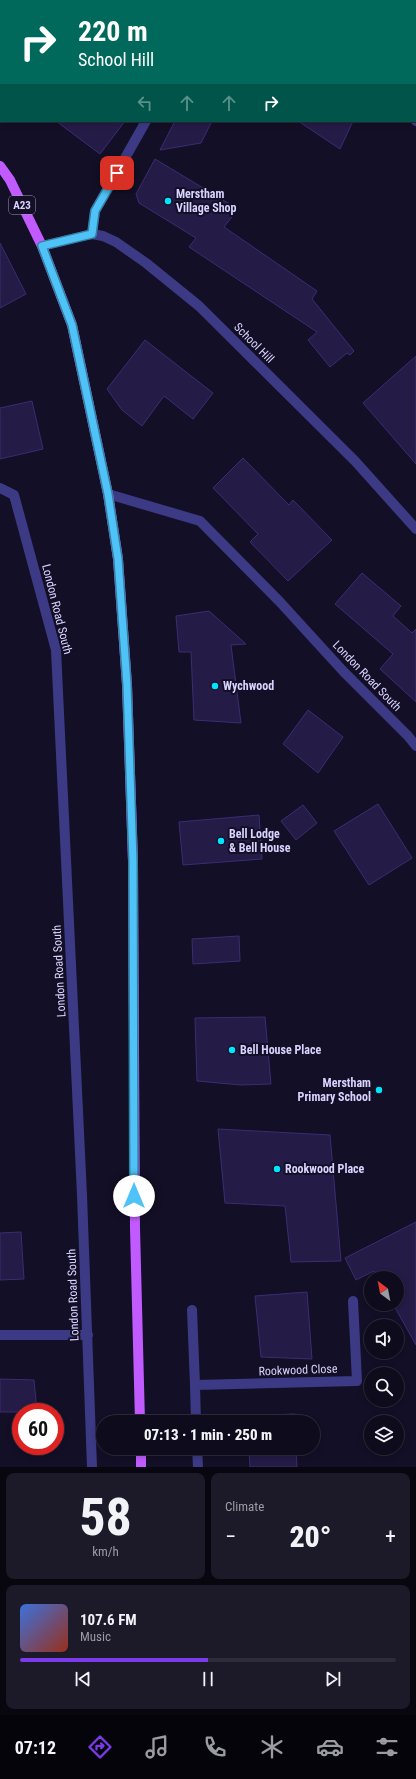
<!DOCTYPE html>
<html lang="en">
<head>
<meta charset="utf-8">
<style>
  body { margin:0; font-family:"Roboto Condensed",sans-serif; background:#1c1929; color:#f1f3f6; height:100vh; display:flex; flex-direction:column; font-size:15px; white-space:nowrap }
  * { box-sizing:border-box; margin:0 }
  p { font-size:13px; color:#9b9ba3 }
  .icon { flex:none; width:22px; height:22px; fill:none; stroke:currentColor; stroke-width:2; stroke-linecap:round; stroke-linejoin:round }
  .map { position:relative; height:1467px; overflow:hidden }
  .panel { display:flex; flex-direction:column; gap:6px; padding:6px; background:#08060f; flex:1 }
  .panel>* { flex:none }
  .guide { position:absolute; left:0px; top:0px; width:416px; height:122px; box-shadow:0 2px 6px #0003,0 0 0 1px #2e2b3b; background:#00695c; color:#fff; overflow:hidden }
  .needle { width:26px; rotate:328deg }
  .buttons { position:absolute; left:364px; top:1271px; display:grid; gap:8px }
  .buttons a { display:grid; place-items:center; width:40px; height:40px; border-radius:50%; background:#0e0b1c; box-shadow:0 2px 6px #0003,0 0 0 1px #2e2b3b; font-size:20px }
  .speed { position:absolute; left:12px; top:1403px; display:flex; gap:8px; font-size:20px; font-weight:700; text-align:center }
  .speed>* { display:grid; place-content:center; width:52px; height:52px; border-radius:50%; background:#0e0b1c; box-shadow:0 2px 6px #0003,0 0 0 1px #2e2b3b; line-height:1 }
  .speed .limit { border:6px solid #d22; background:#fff; color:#111 }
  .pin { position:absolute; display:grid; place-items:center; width:34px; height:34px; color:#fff; margin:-17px; border-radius:8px; box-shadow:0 2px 6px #0006 }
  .me { position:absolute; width:44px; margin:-22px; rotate:0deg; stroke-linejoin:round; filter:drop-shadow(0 0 3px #0008) }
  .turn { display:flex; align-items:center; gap:14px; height:84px; padding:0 12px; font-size:18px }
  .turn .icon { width:52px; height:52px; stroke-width:2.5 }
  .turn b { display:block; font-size:28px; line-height:34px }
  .lanes { display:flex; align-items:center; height:38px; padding:0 12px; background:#0003; justify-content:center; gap:20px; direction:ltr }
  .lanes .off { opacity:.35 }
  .big { font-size:30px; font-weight:800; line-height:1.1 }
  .panel .card { flex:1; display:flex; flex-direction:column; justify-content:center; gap:6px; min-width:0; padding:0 14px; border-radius:8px; background:#1c1929 }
  .panel .dial { align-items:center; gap:0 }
  .dial b { font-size:52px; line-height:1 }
  .song { display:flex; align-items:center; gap:12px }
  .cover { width:48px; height:48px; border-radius:6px; background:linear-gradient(135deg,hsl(220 70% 55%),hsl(10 70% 35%)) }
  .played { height:4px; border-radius:2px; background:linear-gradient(90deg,#7c3aed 50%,#2e2b3b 50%) }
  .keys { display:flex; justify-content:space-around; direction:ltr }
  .heat { display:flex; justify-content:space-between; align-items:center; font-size:22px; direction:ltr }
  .panel .tiles { flex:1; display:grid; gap:6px; grid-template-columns:1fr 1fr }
  .card:last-child { grid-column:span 2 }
  .trip { position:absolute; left:96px; top:1415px; width:224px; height:40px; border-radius:20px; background:#0e0b1c; box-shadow:0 2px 6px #0003,0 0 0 1px #2e2b3b; font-weight:800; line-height:40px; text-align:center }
  .tabs { display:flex; height:64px; justify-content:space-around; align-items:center; background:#06040b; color:#9b9ba3 }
  .tabs .icon { width:28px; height:28px }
  .tabs .on { color:#7c3aed }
  .tabs b { font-size:18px; color:#f1f3f6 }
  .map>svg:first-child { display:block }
</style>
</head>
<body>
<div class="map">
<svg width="416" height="1467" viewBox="0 0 416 1467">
  <rect width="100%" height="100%" fill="#130f26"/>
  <g fill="#241b47" stroke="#3b2d73">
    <polygon points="56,121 125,121 100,154"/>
    <polygon points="175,121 212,121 201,143 160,150"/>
    <polygon points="298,121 353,121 340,149"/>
    <polygon points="155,159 238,209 224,227 317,291 312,299 354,351 350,355 347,353 330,367 308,340 317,332 189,247 196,238 139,203 136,194"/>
    <polygon points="0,243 26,294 0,308"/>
    <polygon points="145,340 213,393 193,419 164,396 142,426 122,410 107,389"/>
    <polygon points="416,356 416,464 363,403"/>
    <polygon points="32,401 43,449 0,459 0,408"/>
    <polygon points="243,458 289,505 293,500 332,540 288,581 250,542 258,534 213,488"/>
    <polygon points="362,573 401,606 393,616 412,633 416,629 416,702 380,669 393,654 335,604"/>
    <polygon points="209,611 246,644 231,645 241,723 194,720 191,652 179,652 176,616"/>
    <polygon points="308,710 343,737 318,773 283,744"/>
    <polygon points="378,804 412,858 369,885 334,831"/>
    <polygon points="303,805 317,823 296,840 281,821"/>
    <polygon points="259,815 262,859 183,865 179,822"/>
    <polygon points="239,936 240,961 193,964 192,939"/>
    <polygon points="265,1017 271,1084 241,1085 197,1081 195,1018"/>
    <polygon points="218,1129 330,1135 341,1261 291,1262 285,1206 225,1203"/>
    <polygon points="416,1222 416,1345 393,1304 397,1304 397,1278 378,1278 374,1271 356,1280 345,1258"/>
    <polygon points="21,1232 24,1279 0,1280 0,1233"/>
    <polygon points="307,1292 312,1359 261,1357 255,1296"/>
    <polygon points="0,1379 34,1380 37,1412 0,1412"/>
    <polygon points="295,1414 295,1422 248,1422 247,1416"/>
    <polygon points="249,1448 296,1448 297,1467 250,1467"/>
  </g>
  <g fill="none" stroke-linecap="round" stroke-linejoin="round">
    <g stroke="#3d3a85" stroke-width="10">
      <polyline points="350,0 350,1"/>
      <polyline points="214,1 214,0"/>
      <polyline points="415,118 416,121"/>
      <polyline points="92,234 95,211 146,121"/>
      <polyline points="42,246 92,234 103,236 116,242 146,263 199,306 355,461 416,529"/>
      <polyline points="0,488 14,495 56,650 82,1195 92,1467"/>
      <polyline points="108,494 200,521 280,602 343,671 408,736 416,746"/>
      <polyline points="192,1310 195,1385"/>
      <polyline points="0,1335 88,1335"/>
      <polyline points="196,1422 195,1385 357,1381 353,1301"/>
      <polyline points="197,1448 198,1467"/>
    </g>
    <g stroke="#c25bff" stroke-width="10">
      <polyline points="0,166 10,180 42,246 72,325 108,494 118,559 127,685 133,861 135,1228 140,1422"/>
      <polyline points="141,1448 141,1467"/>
    </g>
  </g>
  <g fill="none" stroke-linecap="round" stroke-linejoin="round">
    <defs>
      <polyline id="route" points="117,173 95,211 92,234 42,246 72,325 108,494 118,559 127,685 133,861 134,1196"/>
    </defs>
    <use href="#route" stroke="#337fa1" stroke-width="10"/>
    <use href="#route" stroke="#4fc3f7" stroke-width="7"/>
  </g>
  <g fill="#00e5ff" stroke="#130f26" stroke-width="1.5">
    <circle cx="168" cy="201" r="4"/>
    <circle cx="215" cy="686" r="4"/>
    <circle cx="221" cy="841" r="4"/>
    <circle cx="232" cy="1050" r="4"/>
    <circle cx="379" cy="1090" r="4"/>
    <circle cx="277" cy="1169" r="4"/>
  </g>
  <g text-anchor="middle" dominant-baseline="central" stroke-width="4" stroke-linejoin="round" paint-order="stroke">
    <rect fill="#130f26" stroke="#9e99be" stroke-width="1" x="9" y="196" width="26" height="18" rx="3"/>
    <g font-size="11" font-weight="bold" fill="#d9d4ff">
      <text x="22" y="205">A23</text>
    </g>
    <g font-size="12" font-weight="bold" fill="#d9d4ff" stroke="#130f26" text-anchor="start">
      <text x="176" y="194">Merstham<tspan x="176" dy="14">Village Shop</tspan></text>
      <text x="223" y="686">Wychwood</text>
      <text x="229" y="834">Bell Lodge<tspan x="229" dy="14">&amp; Bell House</tspan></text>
      <text x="240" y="1050">Bell House Place</text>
      <text x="371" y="1083" text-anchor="end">Merstham<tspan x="371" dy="14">Primary School</tspan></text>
      <text x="285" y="1169">Rookwood Place</text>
    </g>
    <g font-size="12" fill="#d9d4ff" stroke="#130f26">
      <text transform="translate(254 343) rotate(45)">School Hill</text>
      <text transform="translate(57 609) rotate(76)">London Road South</text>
      <text transform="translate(367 676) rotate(46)">London Road South</text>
      <text transform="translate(59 971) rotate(-93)">London Road South</text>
      <text transform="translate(73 1295) rotate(-92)">London Road South</text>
      <text transform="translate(298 1370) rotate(-2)">Rookwood Close</text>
    </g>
  </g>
</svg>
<div class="buttons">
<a><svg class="needle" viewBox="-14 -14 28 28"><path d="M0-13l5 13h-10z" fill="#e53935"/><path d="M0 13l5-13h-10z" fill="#9b9ba3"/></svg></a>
<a><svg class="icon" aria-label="sound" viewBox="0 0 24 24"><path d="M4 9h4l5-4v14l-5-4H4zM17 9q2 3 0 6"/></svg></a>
<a><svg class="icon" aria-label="search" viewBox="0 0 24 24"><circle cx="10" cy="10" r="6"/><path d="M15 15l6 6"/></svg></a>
<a><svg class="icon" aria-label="layers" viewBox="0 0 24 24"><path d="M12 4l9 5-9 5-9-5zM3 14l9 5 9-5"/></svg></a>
</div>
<div class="speed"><div class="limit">60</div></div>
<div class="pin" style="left:117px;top:173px;background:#d93025"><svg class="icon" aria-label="arrive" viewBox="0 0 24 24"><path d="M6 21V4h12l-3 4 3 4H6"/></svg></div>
<svg class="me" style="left:134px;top:1196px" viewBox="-20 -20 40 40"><circle r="19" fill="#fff"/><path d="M0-13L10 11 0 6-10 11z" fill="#4fc3f7"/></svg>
<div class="trip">07:13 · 1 min · 250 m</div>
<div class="guide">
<div class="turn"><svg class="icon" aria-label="right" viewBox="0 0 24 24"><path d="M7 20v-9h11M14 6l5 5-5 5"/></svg><div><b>220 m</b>School Hill</div></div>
<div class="lanes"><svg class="icon off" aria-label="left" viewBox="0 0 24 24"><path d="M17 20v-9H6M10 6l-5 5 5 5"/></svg><svg class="icon off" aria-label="ahead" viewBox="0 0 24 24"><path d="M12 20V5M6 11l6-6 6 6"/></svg><svg class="icon off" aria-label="ahead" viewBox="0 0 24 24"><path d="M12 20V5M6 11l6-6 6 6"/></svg><svg class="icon" aria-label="right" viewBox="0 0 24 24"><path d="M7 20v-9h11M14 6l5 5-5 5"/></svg></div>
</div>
</div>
<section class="panel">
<div class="tiles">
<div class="card dial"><b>58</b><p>km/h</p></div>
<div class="card"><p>Climate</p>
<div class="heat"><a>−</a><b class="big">20°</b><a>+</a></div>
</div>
<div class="card">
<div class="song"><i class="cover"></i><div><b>107.6 FM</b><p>Music</p></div></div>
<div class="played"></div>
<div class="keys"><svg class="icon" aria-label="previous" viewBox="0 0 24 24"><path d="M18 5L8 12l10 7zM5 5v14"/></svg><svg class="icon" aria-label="pause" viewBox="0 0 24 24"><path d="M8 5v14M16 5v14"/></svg><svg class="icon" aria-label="next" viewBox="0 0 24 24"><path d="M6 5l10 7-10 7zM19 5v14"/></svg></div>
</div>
</div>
</section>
<nav class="tabs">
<b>07:12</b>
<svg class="icon on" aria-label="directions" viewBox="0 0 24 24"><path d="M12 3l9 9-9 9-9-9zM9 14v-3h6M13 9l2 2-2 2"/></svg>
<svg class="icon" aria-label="music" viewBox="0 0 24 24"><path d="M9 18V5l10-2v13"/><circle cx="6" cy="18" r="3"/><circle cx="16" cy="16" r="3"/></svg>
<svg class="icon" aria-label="phone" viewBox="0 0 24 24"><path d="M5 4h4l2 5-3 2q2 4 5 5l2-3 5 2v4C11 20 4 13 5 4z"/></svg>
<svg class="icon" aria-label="climate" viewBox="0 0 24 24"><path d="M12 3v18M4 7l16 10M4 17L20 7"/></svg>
<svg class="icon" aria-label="car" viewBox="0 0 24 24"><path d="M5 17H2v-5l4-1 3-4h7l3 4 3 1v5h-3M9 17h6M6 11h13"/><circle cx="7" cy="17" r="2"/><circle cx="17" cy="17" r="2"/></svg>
<svg class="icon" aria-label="filters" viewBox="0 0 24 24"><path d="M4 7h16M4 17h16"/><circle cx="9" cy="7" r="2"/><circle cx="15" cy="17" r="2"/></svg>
</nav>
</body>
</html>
